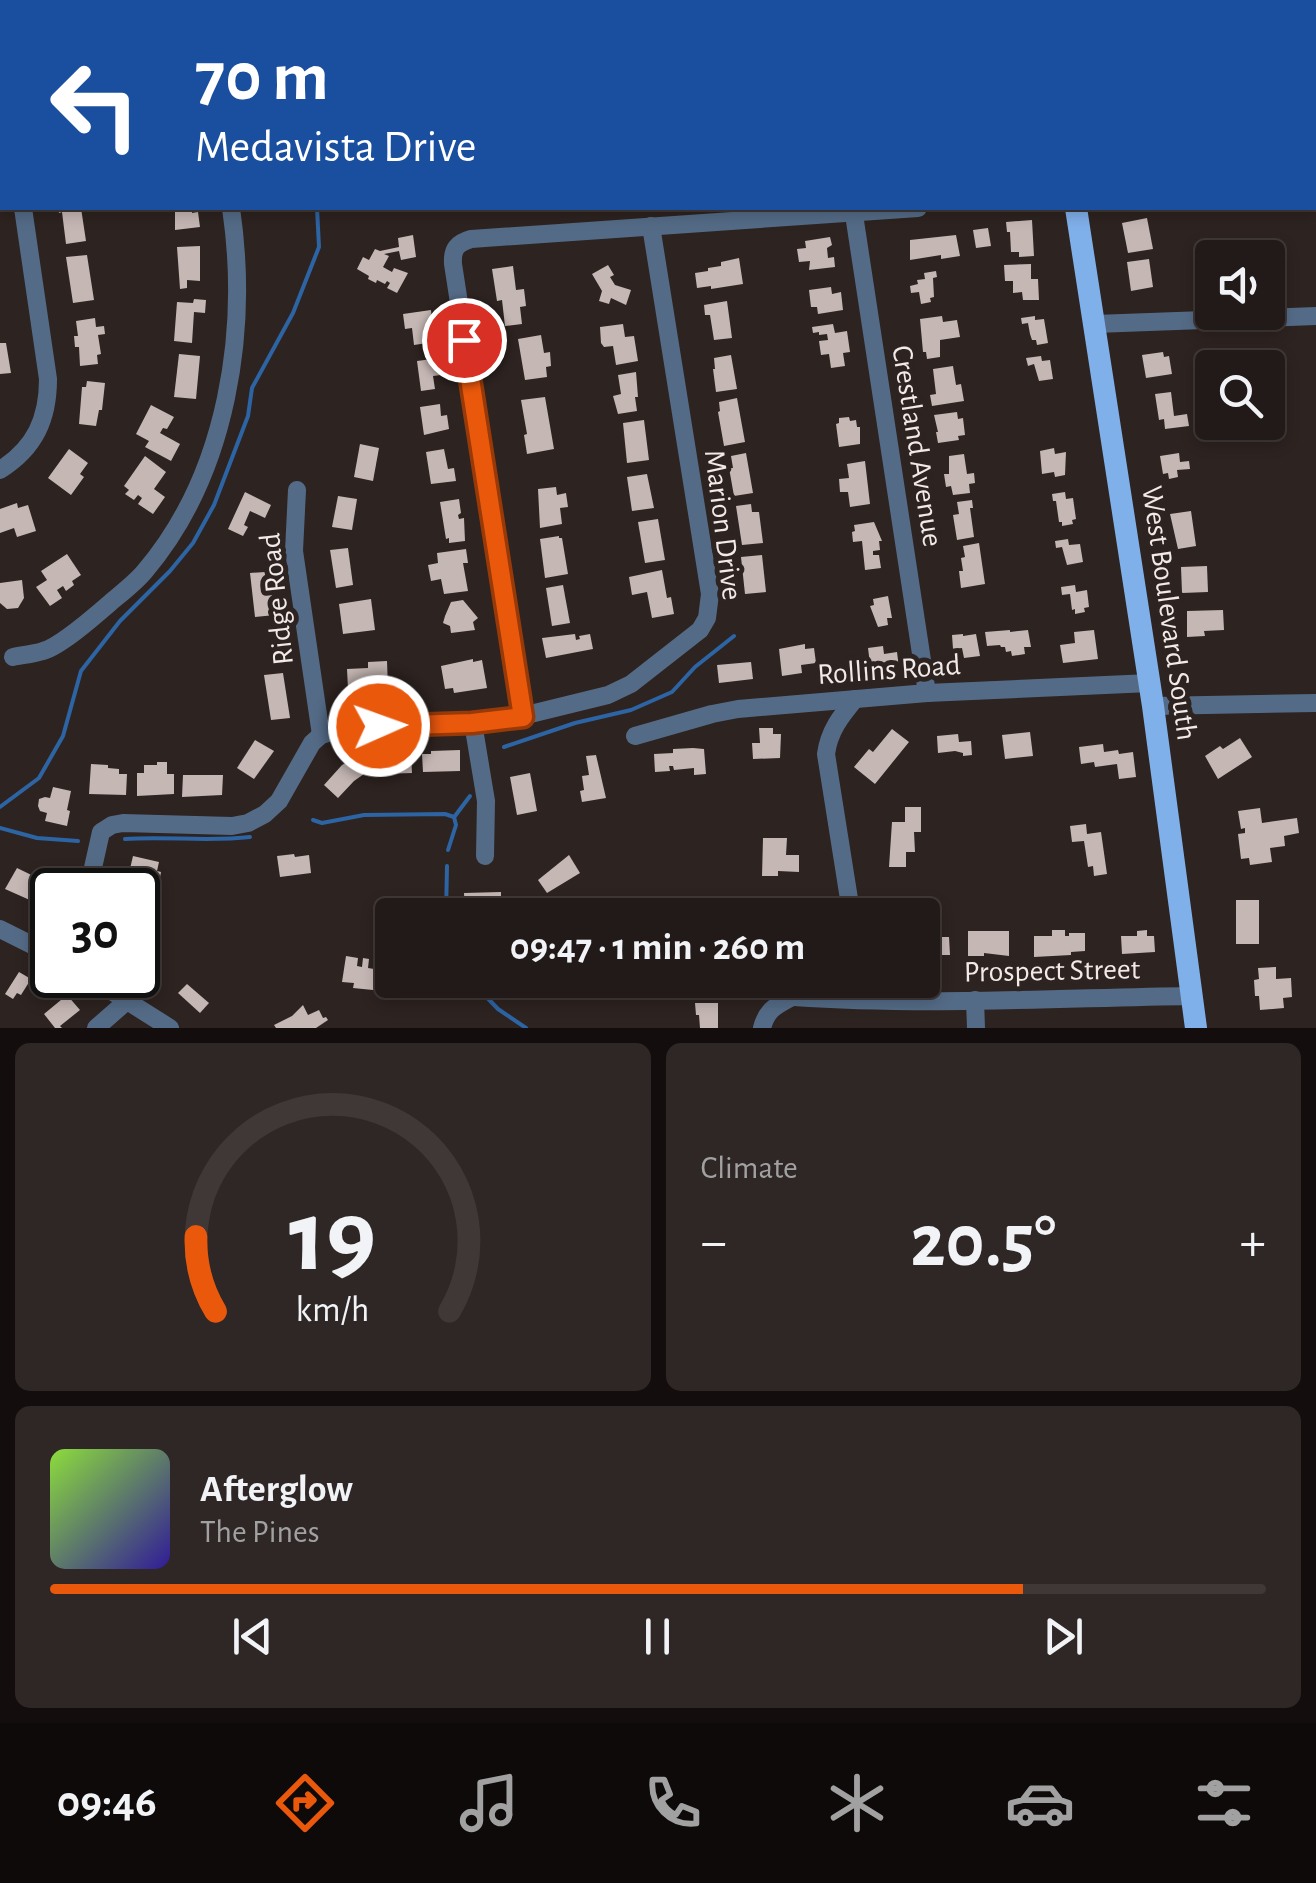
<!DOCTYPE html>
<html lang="en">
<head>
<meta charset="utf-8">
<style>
  body { margin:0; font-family:"Alegreya Sans",sans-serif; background:#2e2725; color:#f1f3f6; height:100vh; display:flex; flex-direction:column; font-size:38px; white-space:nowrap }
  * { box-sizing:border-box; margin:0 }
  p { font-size:32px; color:#a2a1a2 }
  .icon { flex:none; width:55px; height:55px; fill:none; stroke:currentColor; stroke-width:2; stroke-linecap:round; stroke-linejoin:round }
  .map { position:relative; height:1028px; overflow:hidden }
  .sheet { display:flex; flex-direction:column; gap:15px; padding:15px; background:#130e0d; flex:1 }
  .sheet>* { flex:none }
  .banner { position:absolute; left:0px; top:0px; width:1318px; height:210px; box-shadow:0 5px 15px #0003,0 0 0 2px #3f3837; background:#1a4fa0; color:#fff; overflow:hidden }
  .controls { position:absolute; left:1195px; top:240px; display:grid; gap:20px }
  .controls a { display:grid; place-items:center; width:90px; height:90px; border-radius:10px; background:#221a18; box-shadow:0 5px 15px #0003,0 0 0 2px #3f3837; font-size:50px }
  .speed { position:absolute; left:30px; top:868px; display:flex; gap:20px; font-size:50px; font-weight:700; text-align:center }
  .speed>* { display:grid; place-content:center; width:130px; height:130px; border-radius:50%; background:#221a18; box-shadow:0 5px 15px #0003,0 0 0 2px #3f3837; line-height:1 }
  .speed .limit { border:5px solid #111; border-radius:15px; background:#fff; color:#111 }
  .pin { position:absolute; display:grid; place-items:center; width:85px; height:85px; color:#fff; margin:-42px; border:5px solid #fff; border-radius:50%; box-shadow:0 2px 10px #0007 }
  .me { position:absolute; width:110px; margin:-55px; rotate:88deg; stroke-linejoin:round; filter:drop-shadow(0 0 8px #0008) }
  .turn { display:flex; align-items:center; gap:35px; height:210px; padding:0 30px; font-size:45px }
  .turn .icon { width:130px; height:130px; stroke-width:2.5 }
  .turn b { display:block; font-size:70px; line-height:85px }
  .big { font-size:75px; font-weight:700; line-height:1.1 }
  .sheet .card { flex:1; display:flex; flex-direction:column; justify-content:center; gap:15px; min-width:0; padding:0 35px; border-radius:15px; background:#2e2725 }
  .sheet .dial { align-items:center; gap:0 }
  .dial svg { height:260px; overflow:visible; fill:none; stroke:#3f3837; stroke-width:7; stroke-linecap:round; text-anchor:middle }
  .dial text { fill:#f1f3f6; stroke:none }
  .song { display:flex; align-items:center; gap:30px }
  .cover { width:120px; height:120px; border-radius:15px; background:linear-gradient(135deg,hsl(90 70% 55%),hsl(250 70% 35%)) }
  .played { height:10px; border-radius:5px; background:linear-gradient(90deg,#ea580c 80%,#3f3837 80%) }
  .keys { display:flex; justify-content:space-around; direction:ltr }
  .heat { display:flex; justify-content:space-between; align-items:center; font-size:55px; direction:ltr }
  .sheet .tiles { flex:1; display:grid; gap:15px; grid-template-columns:1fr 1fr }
  .card:last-child { grid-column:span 2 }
  .trip { position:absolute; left:375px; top:898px; width:565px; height:100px; border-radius:10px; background:#221a18; box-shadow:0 5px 15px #0003,0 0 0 2px #3f3837; font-weight:700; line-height:100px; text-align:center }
  .tabs { display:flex; height:160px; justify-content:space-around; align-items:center; background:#0e0a0a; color:#a2a1a2 }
  .tabs .icon { width:70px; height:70px }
  .tabs .active { color:#ea580c }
  .tabs b { font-size:45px; color:#f1f3f6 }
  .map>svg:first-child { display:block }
</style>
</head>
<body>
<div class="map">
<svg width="1316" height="1028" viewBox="0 0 1316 1028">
  <rect width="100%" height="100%" fill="#2d2320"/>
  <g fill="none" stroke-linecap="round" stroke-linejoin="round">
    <g stroke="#2d64a3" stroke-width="4">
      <polyline points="307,2 308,0"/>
      <polyline points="504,747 575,723 631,710 672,692 695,667 734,636"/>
      <polyline points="0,807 39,778 63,736 81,671 120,621 170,571 193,543 214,505 248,416 252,388 293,313 319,247 317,208"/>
      <polyline points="455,816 470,796"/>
      <polyline points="313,820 322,823 364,815 445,814 454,817 456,825 448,850"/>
      <polyline points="0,828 37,838 78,841"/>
      <path d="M125,839C166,836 208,842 250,837"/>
      <polyline points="446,915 447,866"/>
      <polyline points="470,980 498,1009 526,1028"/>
    </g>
  </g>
  <g fill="#c5b7b4">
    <polygon points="58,208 81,208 86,241 66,244 62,212 59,213"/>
    <polygon points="175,208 192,208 192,213 198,212 200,227 175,230"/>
    <polygon points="1147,218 1153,249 1128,253 1122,223"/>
    <polygon points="1032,220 1034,256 1019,257 1019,252 1011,252 1010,232 1007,232 1006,222"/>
    <polygon points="988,228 991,246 976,248 973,230"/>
    <polygon points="413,235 416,257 401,260 399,251 384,254 389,256 383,267 392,272 394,268 408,273 397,293 387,288 390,283 387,281 385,284 377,280 376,283 368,279 369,276 357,269 363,257 369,260 375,249 380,251 399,247 398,238"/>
    <polygon points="956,235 960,256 941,259 941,255 910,260 910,240"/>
    <polygon points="830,237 832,245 827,248 828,258 834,257 835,267 809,270 810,261 799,262 797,249 806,248 805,241"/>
    <polygon points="200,246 200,281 187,280 187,288 180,289 177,247"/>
    <polygon points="87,255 94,300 73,303 66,257"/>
    <polygon points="739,258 743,284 711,289 711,286 697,288 695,273 708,271 708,268 721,266 721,262"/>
    <polygon points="1149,259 1153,287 1131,291 1127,262"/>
    <polygon points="1031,264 1031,279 1038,279 1039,300 1023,300 1022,292 1013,293 1013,281 1005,281 1004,265"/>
    <polygon points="608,265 614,275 610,277 615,285 631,290 626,305 611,298 609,304 599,301 602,291 592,274"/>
    <polygon points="513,266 516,290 524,289 526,306 520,307 522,324 505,326 502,300 497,301 492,269"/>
    <polygon points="936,271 937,277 933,278 934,297 930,298 931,302 921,304 919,292 911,293 910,286 918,284 917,280 925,279 924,273"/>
    <polygon points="831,287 832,294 841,292 843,310 818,314 817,307 811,307 809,290"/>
    <polygon points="194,299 206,300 205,313 194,312 192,343 174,341 177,302 193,303"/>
    <polygon points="727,301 732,338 714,340 710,315 705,315 704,305"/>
    <polygon points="431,310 434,342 414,345 412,328 405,329 403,314"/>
    <polygon points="942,316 943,322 957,320 960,337 940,340 940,357 927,359 926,352 923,352 920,319"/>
    <polygon points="1035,316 1035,320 1044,319 1048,343 1037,345 1036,340 1032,340 1030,334 1028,323 1022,324 1021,318"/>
    <polygon points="95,318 96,327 104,326 105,334 98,335 101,354 97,355 98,364 80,366 79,347 75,347 74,336 78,336 76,321"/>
    <polygon points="623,324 625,337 634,336 638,361 616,365 613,346 604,347 601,343 600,327"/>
    <polygon points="833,324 835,333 847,331 850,352 843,353 845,366 831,368 829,354 821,355 819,341 828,340 827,334 819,335 819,332 813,333 812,327"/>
    <polygon points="541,335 544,353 550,352 551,366 546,367 547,377 525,380 518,339"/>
    <polygon points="0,343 6,343 11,373 0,374"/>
    <polygon points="1163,352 1164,357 1169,356 1172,374 1146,378 1142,355"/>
    <polygon points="179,354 200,356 196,399 174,397"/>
    <polygon points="731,355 737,389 716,392 713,369 715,369 714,358"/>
    <polygon points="1041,356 1042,361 1050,360 1053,379 1039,381 1034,364 1028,366 1026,358"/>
    <polygon points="439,358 441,375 433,376 435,389 421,391 417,361"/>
    <polygon points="953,366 956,385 961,384 964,401 932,406 930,395 936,394 933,369"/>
    <polygon points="636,372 638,397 635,397 637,411 618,414 613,396 621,394 618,375"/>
    <polygon points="87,381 105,383 102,410 99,410 96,426 79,424 82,387 86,387"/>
    <polygon points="1171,392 1174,416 1187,414 1189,426 1165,429 1164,419 1159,420 1155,394"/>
    <polygon points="545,397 554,449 527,454 524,435 527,434 521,400"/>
    <polygon points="737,398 745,442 724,446 718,412 720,411 719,402"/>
    <polygon points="440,404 441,416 447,415 449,429 424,435 420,407"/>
    <polygon points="151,405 174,417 167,429 163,428 160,433 180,444 171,461 145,447 149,441 136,434"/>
    <polygon points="957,412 958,419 963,418 965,435 958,436 959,440 938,443 936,432 938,432 934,415"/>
    <polygon points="849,417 850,421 856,420 857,427 860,427 860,444 839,447 836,424 839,423 839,418"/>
    <polygon points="644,420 649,460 627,463 623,423"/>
    <polygon points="360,444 379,448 373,481 354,477"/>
    <polygon points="1054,448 1055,454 1066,452 1065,475 1055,477 1054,472 1042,474 1040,451"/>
    <polygon points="69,449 88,463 80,474 84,477 71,495 48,478"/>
    <polygon points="444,449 448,469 454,468 456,481 431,484 426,452"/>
    <polygon points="746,453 753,493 734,496 729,468 733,468 731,456"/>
    <polygon points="1179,453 1180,462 1189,461 1190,469 1177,470 1178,477 1169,479 1168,473 1163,474 1160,456"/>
    <polygon points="964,454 967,474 974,473 975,483 969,484 970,493 953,495 951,486 946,487 944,474 949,474 949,456"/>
    <polygon points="145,456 166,472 154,489 165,497 153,514 138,504 142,498 138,495 134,500 125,494 129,490 124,486"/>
    <polygon points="865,461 870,504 850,507 848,492 840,492 839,479 849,478 847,464"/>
    <polygon points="647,474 654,508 632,511 627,477"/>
    <polygon points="556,487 557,495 566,493 568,507 560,508 562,524 540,528 538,489"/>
    <polygon points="245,492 271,505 265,518 250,511 244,525 248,527 243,536 228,529"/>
    <polygon points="1065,492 1066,499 1073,498 1076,519 1072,520 1073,524 1062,526 1062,522 1059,522 1056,501 1053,501 1052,494"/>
    <polygon points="338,496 357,499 352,530 332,527"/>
    <polygon points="459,499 461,513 458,515 459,519 464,518 465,541 449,543 449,538 446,539 440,502"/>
    <polygon points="972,500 973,508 970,508 974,537 957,540 953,515 959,514 957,502"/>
    <polygon points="17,503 18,508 28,505 36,531 17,537 14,528 0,533 0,509"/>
    <polygon points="751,504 752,512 759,512 763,543 742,545 736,506"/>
    <polygon points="1191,511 1196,546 1178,549 1170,514"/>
    <polygon points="658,519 665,560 645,563 638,522"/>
    <polygon points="874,522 882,541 879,541 880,550 873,551 873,555 879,555 881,568 865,570 862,541 853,542 852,532 855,531 854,525"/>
    <polygon points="559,536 559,538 562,538 568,574 545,578 540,539"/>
    <polygon points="1068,539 1069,545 1080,544 1083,562 1067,565 1062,547 1056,548 1055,541"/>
    <polygon points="979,543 985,584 961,588 959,571 963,571 961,558 965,557 963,546"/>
    <polygon points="348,548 353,585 336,588 330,550"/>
    <polygon points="466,549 468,563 463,563 468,591 444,594 441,579 431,581 428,565 438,563 437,553"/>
    <polygon points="67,554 81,575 72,581 74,585 66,591 63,586 57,590 62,598 50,606 36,587 47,580 41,571"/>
    <polygon points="762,555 766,592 745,594 741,557"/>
    <polygon points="1207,566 1208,592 1182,593 1181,567"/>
    <polygon points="662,570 667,598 671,597 674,614 652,618 647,592 632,595 629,577"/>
    <polygon points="265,572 267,585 274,584 275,615 255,617 250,573"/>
    <polygon points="22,580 24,598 18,608 7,609 0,603 0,583"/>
    <polygon points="563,585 570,623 552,626 546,588"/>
    <polygon points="1075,585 1076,592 1087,590 1089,607 1084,608 1085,612 1075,614 1075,609 1072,610 1070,594 1062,595 1061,587"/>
    <polygon points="888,596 892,618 887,618 888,625 878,627 870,606 874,605 873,599"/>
    <polygon points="371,599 375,630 343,634 339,604"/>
    <polygon points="463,600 478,618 473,622 475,630 451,633 450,626 443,623 445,616 451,602"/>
    <polygon points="1223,610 1224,630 1204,631 1205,636 1187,637 1187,611"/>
    <polygon points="1010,630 1010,632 1028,630 1031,647 1024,647 1025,654 1012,656 1011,651 1006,652 1005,647 1001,647 1000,645 987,646 985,632"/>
    <polygon points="1094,630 1098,659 1063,663 1060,645 1075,643 1074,632"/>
    <polygon points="575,634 576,640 580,639 579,636 590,634 593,649 546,658 542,638"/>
    <polygon points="963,634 963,636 976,634 980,656 964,658 962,648 953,649 952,635"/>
    <polygon points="805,644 805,649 814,648 816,663 801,665 802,673 782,676 779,649"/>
    <polygon points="883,646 884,654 897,652 899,668 871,672 868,648"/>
    <polygon points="473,659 473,662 482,660 487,688 454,693 453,688 445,689 441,666"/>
    <polygon points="387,661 388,688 376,688 377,693 361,694 360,689 348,689 347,669 368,668 368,662"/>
    <polygon points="751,662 753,679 719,683 717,665"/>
    <polygon points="283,673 290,718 271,720 264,675"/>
    <polygon points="759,728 773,728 773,734 781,734 780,758 753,759 752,743 760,743"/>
    <polygon points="892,729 909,742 875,784 854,767 869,749 873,752"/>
    <polygon points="1030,732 1033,756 1005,759 1002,735"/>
    <polygon points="958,734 959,742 971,741 972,755 963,756 963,753 955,751 938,753 937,736"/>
    <polygon points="1240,738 1252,757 1218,779 1205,756 1220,746 1223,749"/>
    <polygon points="255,740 274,751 254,779 237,768"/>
    <polygon points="1103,744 1104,752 1118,750 1119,754 1133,752 1136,777 1119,779 1117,764 1095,767 1094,762 1081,764 1079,747"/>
    <polygon points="693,748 704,749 706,774 694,775 694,768 674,770 673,766 669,766 670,771 655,772 654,754 673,753 673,749"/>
    <polygon points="460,750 460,771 423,772 422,754 431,754 431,751"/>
    <polygon points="411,752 412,773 383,774 383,769 375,769 374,753"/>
    <polygon points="596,755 606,798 582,802 580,791 584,790 582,776 589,775 586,756"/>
    <polygon points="356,757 364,774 354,781 338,798 324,785 342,765"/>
    <polygon points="157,762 167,762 167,774 174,774 174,794 137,796 137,773 144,773 144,765 157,765"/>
    <polygon points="91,764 108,765 108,768 119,769 119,774 127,774 126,795 89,794"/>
    <polygon points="530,773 537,811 517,815 510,777"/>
    <polygon points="183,775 223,775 222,795 182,797"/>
    <polygon points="53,787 71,791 67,810 70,811 67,826 45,821 47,813 40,811 38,806 39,799 45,797 50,798"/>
    <polygon points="905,807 921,807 921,832 914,832 915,852 906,852 906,867 889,867 892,822 905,822"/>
    <polygon points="1260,808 1262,823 1297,818 1299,833 1284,836 1285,846 1270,848 1272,862 1250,865 1249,858 1241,859 1238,834 1245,833 1245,828 1241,829 1238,811"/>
    <polygon points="1086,824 1087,834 1101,832 1107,874 1094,876 1093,866 1088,867 1084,841 1072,842 1070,826"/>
    <polygon points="763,838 787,838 786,855 799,855 799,872 778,871 778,876 762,876"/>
    <polygon points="294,854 295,857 309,855 311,873 280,877 277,856"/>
    <polygon points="569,855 580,873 547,893 538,880"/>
    <polygon points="133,856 159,862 157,871 161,872 158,888 153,887 150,902 138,899 138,890 125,890"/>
    <polygon points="17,868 52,885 41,905 5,889"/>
    <polygon points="501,892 501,915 487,915 487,912 465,912 464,893"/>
    <polygon points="789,897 791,915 774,915 772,899"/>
    <rect x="1236" y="900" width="23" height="44"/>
    <polygon points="148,926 161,931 158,940 155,939 148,959 152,960 147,972 138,968 138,936 143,939"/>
    <polygon points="932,927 942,927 942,937 949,937 950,955 927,955 927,958 922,958 922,935 932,935"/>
    <polygon points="1052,930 1065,930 1065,936 1069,936 1069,933 1085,933 1085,951 1071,952 1071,955 1034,957 1034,936 1052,936"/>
    <polygon points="1147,930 1147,936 1154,936 1155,952 1122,954 1121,936 1137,936 1137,931"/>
    <polygon points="968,931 1009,931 1009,956 984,953 984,956 968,956"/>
    <polygon points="346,956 358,958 357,966 362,967 363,958 369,959 368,968 374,969 373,975 385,977 383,991 353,988 354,983 342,982"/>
    <polygon points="1276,967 1276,979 1291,978 1292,997 1283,998 1284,1008 1260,1010 1259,996 1255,996 1254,980 1259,979 1258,968"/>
    <polygon points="19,972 31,979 21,995 17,993 13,999 5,994"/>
    <polygon points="187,984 209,1003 200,1013 178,993"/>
    <polygon points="67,995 80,1010 60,1026 62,1028 55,1028 44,1014"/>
    <polygon points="695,1003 718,1003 718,1028 700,1028 699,1015 696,1015"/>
    <polygon points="303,1005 308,1015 319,1010 323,1018 326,1017 328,1020 316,1028 276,1028 274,1025 292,1016"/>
  </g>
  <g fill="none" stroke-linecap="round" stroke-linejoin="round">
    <g stroke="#546b87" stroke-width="18">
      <polyline points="202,0 202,2"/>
      <polyline points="422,0 422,2"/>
      <polyline points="53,2 54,0"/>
      <polyline points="971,2 976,0"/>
      <polyline points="853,208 927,693"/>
      <polyline points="1095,324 1316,316"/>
      <path d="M0,470C35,448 48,419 48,379L23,208"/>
      <polyline points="297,490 294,551 321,735"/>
      <path d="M13,657C23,655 34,654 43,651C61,646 96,615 111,602C123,592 136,582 145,571C228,473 249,330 231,208"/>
      <polyline points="1153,706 1316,703"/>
      <path d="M523,717L453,264C452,249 457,243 471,239L918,208"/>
      <polyline points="473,723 486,801 485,856"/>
      <polyline points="635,736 712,714 738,709 927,693 1150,683"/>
      <polyline points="88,890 101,832 112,825 123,823 232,826 248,823 265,814 279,801 312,743 321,735 348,727 502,721 608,695 631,684 700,630 707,618 710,594 651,226"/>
      <path d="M849,915V899L826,754C829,731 841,716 855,699"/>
      <polyline points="0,929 52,955"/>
      <polyline points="86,975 170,1028"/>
      <path d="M794,997C924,1006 1060,998 1191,996"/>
      <polyline points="975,1000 976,1028"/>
      <polyline points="96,1028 128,1000"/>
      <path d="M762,1028C767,1009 776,1006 792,997C800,993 807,986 814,980"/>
    </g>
    <g stroke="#80b0ea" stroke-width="22">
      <polyline points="1043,0 1044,2"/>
      <polyline points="1076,208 1153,706 1196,1028"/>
    </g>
  </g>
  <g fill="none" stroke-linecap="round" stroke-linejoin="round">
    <defs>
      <polyline id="route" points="379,726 472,723 523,717 464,340"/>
    </defs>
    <use href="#route" stroke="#983908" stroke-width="25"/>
    <use href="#route" stroke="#ea580c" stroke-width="18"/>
  </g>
  <g text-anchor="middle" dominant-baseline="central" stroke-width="10" stroke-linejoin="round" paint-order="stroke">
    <g font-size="30" fill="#f1eae8" stroke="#2d2320">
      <text transform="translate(917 446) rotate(81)">Crestland Avenue</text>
      <text transform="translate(723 525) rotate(83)">Marion Drive</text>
      <text transform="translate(277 599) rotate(-96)">Ridge Road</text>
      <text transform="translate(1169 613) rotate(82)">West Boulevard South</text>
      <text transform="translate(889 670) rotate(-4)">Rollins Road</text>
      <text transform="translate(1052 971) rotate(-1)">Prospect Street</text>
    </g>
  </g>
</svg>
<div class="controls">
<a><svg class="icon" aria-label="sound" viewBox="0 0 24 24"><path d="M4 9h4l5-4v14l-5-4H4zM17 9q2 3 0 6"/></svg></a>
<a><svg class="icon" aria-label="search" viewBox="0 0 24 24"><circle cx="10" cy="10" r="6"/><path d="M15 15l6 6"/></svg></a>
</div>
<div class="speed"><div class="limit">30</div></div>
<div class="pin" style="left:464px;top:340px;background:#d93025"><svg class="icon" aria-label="arrive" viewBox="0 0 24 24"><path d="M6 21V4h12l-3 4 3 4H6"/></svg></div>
<svg class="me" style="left:379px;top:726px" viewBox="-20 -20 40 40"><circle r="17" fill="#ea580c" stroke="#fff" stroke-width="3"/><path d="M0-11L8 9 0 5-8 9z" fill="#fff"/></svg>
<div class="trip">09:47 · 1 min · 260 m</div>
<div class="banner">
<div class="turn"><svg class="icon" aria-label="left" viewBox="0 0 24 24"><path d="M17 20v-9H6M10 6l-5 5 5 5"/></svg><div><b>70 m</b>Medavista Drive</div></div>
</div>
</div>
<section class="sheet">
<div class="tiles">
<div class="card dial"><svg viewBox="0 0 100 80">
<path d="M14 69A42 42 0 1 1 86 69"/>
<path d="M14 69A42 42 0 0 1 8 46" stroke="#ea580c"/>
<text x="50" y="56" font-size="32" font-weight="700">19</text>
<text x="50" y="72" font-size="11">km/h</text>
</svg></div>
<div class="card"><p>Climate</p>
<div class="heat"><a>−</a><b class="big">20.5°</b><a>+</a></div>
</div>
<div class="card">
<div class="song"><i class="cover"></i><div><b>Afterglow</b><p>The Pines</p></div></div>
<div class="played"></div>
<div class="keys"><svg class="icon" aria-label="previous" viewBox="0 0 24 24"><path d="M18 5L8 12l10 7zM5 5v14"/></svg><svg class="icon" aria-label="pause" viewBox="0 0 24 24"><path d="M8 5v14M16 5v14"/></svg><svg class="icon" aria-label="next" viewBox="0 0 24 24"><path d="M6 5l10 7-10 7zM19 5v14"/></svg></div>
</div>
</div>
</section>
<nav class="tabs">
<b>09:46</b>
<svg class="icon active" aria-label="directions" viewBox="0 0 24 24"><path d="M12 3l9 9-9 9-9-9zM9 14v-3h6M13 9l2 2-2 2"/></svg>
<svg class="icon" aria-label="music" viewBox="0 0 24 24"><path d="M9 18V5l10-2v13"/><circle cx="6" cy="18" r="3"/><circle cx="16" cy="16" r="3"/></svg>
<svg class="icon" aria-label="phone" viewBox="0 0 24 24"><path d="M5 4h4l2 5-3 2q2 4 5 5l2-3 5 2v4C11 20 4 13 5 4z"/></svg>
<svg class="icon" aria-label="climate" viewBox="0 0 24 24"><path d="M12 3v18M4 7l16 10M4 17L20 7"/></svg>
<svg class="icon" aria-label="car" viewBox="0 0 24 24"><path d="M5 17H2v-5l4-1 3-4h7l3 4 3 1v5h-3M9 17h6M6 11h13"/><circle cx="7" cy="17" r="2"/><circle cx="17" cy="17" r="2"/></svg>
<svg class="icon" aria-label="filters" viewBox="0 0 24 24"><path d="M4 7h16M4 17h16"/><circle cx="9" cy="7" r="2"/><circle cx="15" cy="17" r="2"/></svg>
</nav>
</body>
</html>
